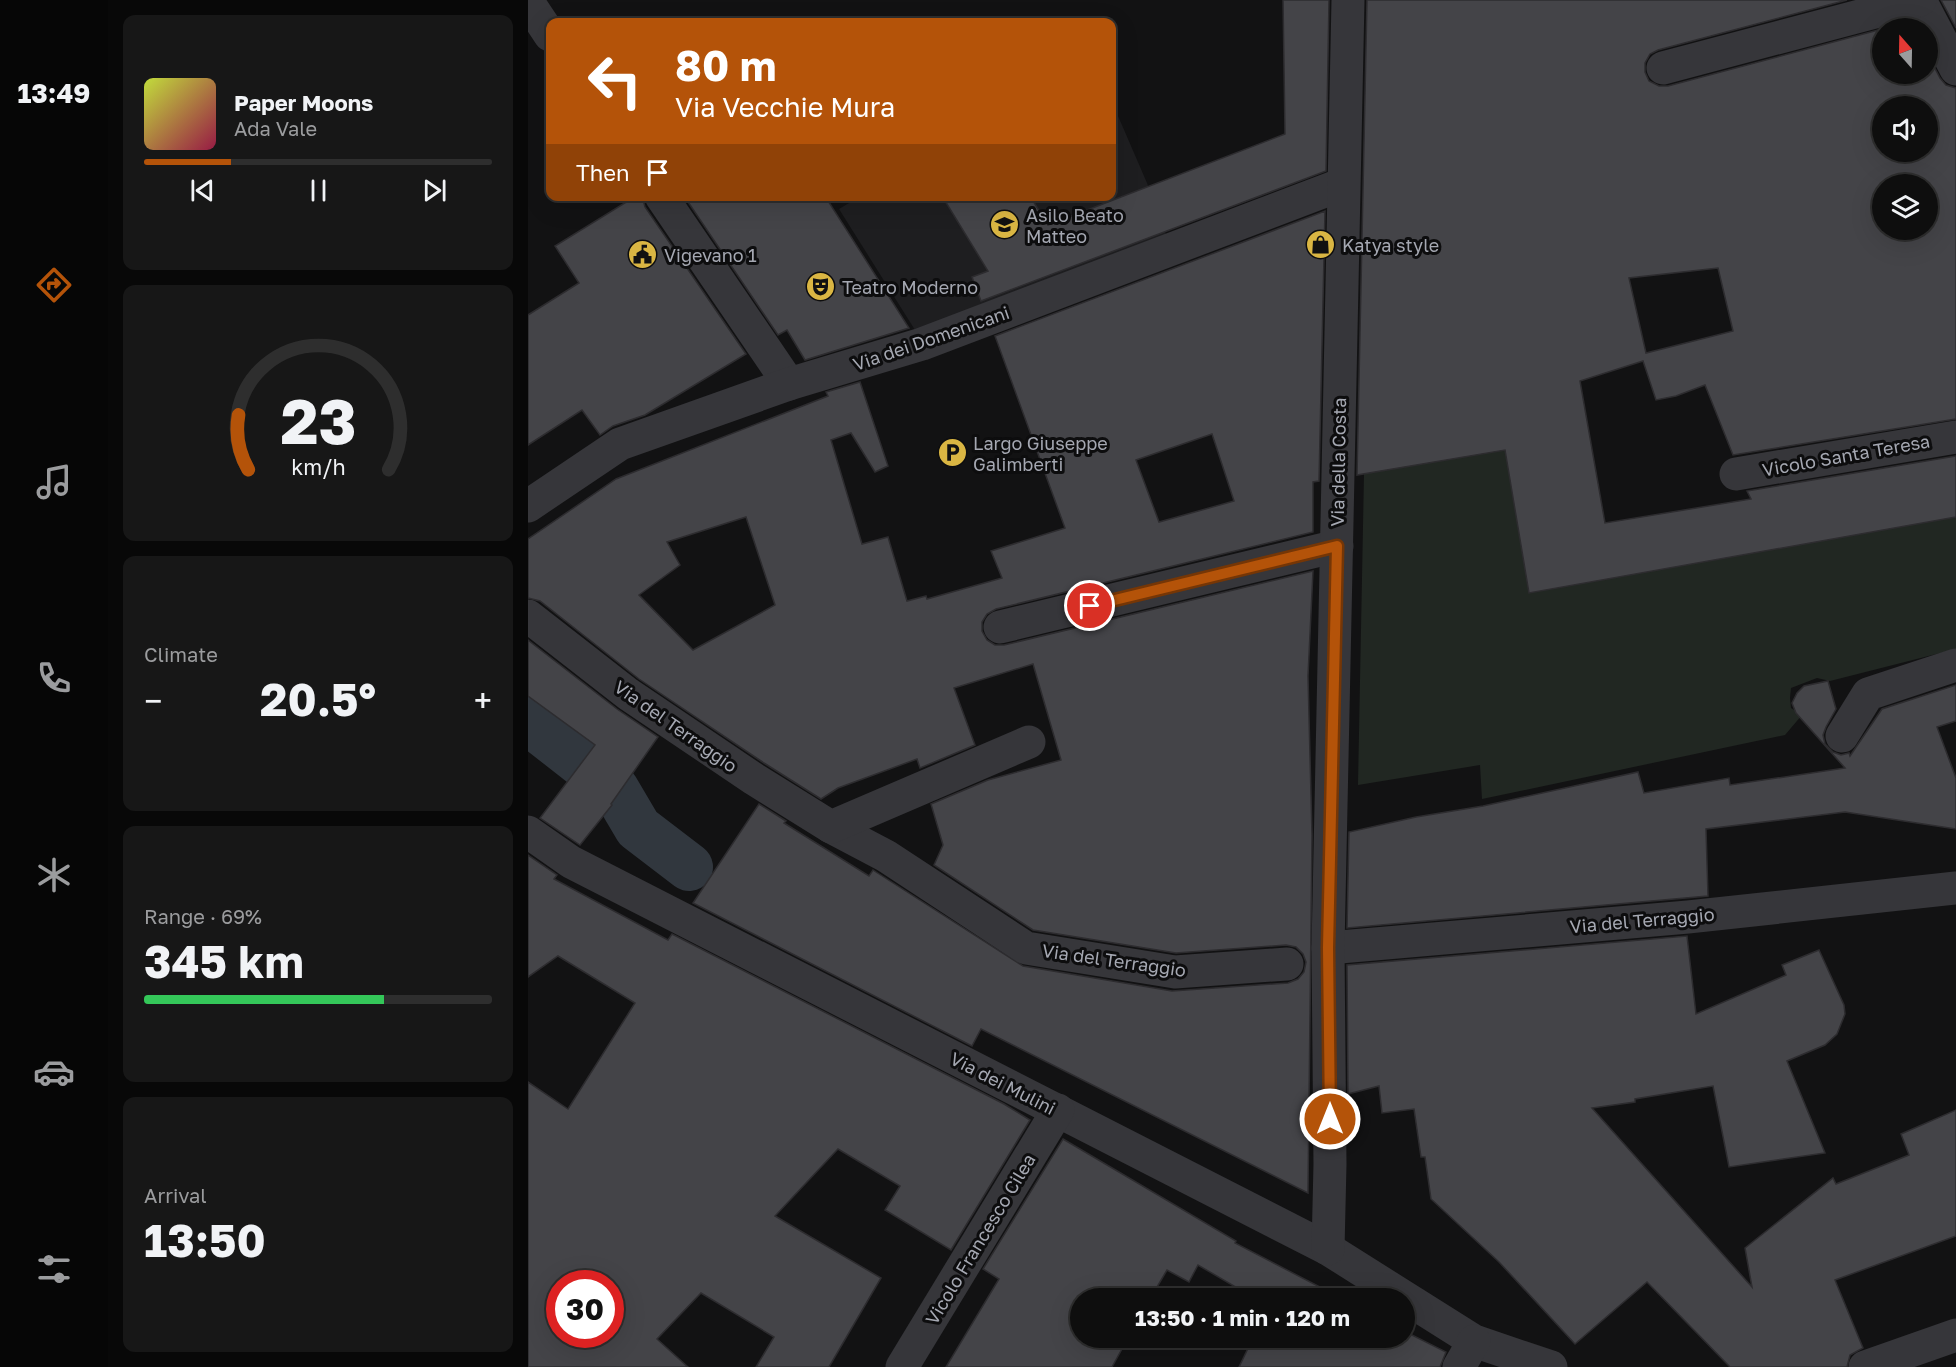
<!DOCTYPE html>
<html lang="en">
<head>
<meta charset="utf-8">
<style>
  body { margin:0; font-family:"Golos Text",sans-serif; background:#171717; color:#f1f3f6; height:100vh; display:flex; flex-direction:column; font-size:22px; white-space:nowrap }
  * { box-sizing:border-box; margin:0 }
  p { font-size:20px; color:#9b9c9e }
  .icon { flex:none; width:33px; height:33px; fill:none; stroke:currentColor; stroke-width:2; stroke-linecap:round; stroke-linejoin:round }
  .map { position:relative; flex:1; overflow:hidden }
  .side { display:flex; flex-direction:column; gap:15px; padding:15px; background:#080808; width:420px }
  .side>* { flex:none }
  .top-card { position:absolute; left:18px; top:18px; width:570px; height:183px; border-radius:12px; box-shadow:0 6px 24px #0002,0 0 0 2px #2e2e2e; background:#b45309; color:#fff; overflow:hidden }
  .needle { width:39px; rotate:340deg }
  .tools { position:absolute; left:1344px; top:18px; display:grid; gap:12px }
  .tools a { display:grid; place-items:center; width:66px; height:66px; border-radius:50%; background:#0e0e0e; box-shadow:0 6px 24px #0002,0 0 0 2px #2e2e2e; font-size:30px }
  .speed { position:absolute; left:18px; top:1270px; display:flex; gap:12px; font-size:30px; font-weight:700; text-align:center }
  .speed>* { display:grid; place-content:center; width:78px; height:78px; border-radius:50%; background:#0e0e0e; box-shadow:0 6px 24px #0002,0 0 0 2px #2e2e2e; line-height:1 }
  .speed .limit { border:9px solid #d22; background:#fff; color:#111 }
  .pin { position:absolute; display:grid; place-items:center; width:51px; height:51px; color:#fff; margin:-26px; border:3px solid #fff; border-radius:50%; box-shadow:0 2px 6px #0007 }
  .me { position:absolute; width:66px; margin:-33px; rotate:0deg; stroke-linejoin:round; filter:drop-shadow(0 0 4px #0008) }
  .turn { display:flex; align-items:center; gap:21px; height:126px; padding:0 30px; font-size:27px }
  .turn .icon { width:78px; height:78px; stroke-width:2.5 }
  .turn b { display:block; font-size:42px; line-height:51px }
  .then { display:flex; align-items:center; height:57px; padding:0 30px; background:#0003; gap:12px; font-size:22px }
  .big { font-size:45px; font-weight:700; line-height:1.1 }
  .side .widget { flex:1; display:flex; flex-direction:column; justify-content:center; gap:9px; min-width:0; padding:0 21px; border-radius:12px; background:#171717 }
  .side .dial { align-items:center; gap:0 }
  .dial svg { height:156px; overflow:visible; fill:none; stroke:#2e2e2e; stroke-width:7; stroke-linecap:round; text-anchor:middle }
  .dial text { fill:#f1f3f6; stroke:none }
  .song { display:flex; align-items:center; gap:18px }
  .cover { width:72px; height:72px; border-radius:9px; background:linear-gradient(135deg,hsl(70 70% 55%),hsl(340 70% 35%)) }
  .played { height:6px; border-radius:3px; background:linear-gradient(90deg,#b45309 25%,#2e2e2e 25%) }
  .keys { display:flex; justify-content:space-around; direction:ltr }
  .heat { display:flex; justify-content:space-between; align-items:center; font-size:33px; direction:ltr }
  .charge { height:9px; border-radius:4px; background:linear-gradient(90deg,#34c759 69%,#2e2e2e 0) }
  .trip { position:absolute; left:542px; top:1288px; width:345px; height:60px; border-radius:30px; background:#0e0e0e; box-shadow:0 6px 24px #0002,0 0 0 2px #2e2e2e; font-weight:700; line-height:60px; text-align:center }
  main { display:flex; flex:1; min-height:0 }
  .menu { display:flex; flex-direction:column; width:108px; justify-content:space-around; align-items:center; background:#060606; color:#9b9c9e }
  .menu .icon { width:42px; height:42px }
  .menu .on { color:#b45309 }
  .menu b { font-size:27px; color:#f1f3f6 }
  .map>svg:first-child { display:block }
</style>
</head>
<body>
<main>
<nav class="menu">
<b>13:49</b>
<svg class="icon on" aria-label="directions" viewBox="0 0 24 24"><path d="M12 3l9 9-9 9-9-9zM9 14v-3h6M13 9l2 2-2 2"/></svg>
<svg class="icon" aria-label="music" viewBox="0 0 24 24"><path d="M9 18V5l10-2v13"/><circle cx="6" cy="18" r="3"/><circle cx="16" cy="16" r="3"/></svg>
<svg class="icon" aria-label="phone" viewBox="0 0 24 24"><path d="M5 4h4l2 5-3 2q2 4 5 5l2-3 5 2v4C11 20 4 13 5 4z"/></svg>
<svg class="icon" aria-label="climate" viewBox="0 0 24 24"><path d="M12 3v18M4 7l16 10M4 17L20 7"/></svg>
<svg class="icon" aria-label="car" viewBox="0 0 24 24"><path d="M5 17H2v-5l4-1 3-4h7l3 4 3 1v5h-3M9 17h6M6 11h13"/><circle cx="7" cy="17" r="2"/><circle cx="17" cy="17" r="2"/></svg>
<svg class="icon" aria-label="filters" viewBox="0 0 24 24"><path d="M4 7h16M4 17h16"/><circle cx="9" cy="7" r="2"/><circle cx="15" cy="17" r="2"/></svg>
</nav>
<section class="side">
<div class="widget">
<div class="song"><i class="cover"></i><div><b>Paper Moons</b><p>Ada Vale</p></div></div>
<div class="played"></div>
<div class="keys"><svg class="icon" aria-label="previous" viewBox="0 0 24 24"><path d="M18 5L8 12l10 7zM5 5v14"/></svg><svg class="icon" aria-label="pause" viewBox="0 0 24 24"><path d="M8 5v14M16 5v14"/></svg><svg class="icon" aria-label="next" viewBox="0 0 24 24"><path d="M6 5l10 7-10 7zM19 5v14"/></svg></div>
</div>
<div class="widget dial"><svg viewBox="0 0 100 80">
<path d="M14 69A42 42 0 1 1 86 69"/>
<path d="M14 69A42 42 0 0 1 9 41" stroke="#b45309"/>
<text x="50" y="56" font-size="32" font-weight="700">23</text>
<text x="50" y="72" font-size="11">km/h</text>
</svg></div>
<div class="widget"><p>Climate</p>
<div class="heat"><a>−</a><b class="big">20.5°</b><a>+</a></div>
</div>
<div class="widget"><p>Range · 69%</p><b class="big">345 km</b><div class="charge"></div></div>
<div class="widget"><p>Arrival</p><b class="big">13:50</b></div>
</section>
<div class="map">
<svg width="1428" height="1367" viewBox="0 0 1428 1367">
  <rect width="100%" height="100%" fill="#121213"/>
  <polygon fill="#1e1e20" points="584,102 619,183 640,240 387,330 311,209 333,196 584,196"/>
  <polygon fill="#212722" points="977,450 1001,593 1428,517 1428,649 1302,681 1289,678 1263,688 1262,698 1263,708 1274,715 1257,735 954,799 952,765 830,785 836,474"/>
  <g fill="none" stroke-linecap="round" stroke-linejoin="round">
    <polyline stroke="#31373e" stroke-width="48" points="0,721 87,789 110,828 161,867"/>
  </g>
  <g fill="#444448" stroke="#2d2c2f" stroke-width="1.5" fill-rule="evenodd">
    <polygon points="755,0 801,0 798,171 453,301 444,277 460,271 414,196 502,196 520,225 757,134"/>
    <path d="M839,0H1319L1130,50L1122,54L1117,63V72L1121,81L1131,86H1140L1354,29V74H1400V55L1412,78L1418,85L1428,88V419L1205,455L1177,385L1148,396L1128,400L1115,361L1052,381L1077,523L1223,499L1219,491L1428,456V517L1001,593L977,450L829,475ZM1354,106H1400V152H1354ZM1354,184H1400V230H1354ZM1190,268L1205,331L1118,353L1101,278Z"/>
    <polygon points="1413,0 1428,0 1428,28"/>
    <polygon points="108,196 114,196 117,207 218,354 117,415 85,426 72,435 54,410 0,445 0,315 51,283 27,246"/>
    <polygon points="156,196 297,196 381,328 277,360 259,330 250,335"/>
    <path d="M797,211L791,481L785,482V532L468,609L459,614L454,622V631L459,640L467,645H476L785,571L780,676L784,835L780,1193L453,1029L444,1046L165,903L231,804L258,821L256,823L341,876L345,870L348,872L495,966L644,991L760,983L770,979L776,972L778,962L775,954L768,947L758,945L648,953L505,930L406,865L415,845L403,804L460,780L533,760L505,664L426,688L447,745L392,768L389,759L310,788L293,799L236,763L111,679L12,601L0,598V539L88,479L300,396L298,392L332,382L360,466L347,472L323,433L303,440L334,544L360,537L379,601L398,596L399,599L474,578L463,551L537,528L467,336ZM684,434L706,501L631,522L608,460ZM218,517L247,605L165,650L111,595L152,565L139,542Z"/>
    <polygon points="0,640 89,709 130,737 83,804 84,805 52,845 12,818 67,745 0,696"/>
    <polygon points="1300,681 1308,709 1298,727 1295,735 1297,744 1305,752 1313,755 1321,753 1322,756 1354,709 1428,685 1428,721 1409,727 1428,778 1428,829 1317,812 1178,829 1180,896 819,928 821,832 888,817 955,806 1110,772 1116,793 1201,778 1202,785 1317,768 1268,713 1264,703 1269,693 1276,686"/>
    <path d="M0,855L29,875L26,879L140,940L144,934L476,1104L502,1120L423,1250L357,1210L372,1186L310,1149L247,1216L353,1278L301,1367H228L246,1337L173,1293L129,1339L160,1367H0V1082L40,1109L107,1003L30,956L0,977ZM32,1284H82V1335H32Z"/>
    <polygon points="1159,936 1168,1014 1258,975 1254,965 1291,950 1316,1005 1317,1014 1309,1034 1297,1045 1259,1061 1297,1153 1201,1167 1185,1086 1107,1099 1107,1102 1064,1108 1224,1287 1217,1248 1305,1178 1308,1184 1381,1155 1373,1134 1428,1110 1428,1236 1307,1280 1335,1348 1322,1355 1319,1367 1202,1367 1119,1282 1047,1344 971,1262 903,1199 897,1157 893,1157 886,1109 854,1113 851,1086 820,1094 819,965"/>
    <polygon points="535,1139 708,1241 707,1243 815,1299 728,1299 670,1265 661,1282 639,1270 622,1299 552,1299 552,1338 600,1338 584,1367 418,1367 471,1279 455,1269"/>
    <polygon points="876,1331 918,1352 912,1367 711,1367 725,1338 876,1338"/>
  </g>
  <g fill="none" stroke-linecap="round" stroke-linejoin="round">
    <polyline stroke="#36363a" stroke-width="33" points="303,827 358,856 498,948 647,972 759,964"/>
    <g stroke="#36363a" stroke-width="33">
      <polyline points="1392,0 1428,69"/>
      <polyline points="0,2 22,35"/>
      <polyline points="1135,68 1392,0"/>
      <polyline points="133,196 261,384"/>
      <polyline points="1208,474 1428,437"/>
      <polyline points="0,506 92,444 261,384 394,344 815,184"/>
      <polyline points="0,616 100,694 226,779 303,827 501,742"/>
      <polyline points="472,627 809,546"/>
      <polyline points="1314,736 1340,694 1428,665"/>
      <polyline points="0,832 43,862 800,1249 946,1341 1023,1367"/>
      <polyline points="800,948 1160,917 1428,888"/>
      <polyline points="800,1249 802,1164 800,948 820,0"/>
      <polyline points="374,1367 530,1110"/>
      <polyline points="931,1367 946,1341"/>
      <polyline points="1337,1367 1428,1335"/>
    </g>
  </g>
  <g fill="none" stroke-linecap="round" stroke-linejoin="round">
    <defs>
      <polyline id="route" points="562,606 809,546 800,948 802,1119"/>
    </defs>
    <use href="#route" stroke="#753606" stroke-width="15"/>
    <use href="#route" stroke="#b45309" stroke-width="10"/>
  </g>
  <defs>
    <symbol id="school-disc" viewBox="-11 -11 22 22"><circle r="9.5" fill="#dab643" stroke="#0d0d0e"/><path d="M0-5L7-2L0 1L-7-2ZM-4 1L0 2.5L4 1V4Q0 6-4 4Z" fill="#111"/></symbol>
    <symbol id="shop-disc" viewBox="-11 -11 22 22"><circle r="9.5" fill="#dab643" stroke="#0d0d0e"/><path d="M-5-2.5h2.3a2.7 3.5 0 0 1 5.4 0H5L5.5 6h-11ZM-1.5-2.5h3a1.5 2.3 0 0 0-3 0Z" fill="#111"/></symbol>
    <symbol id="civic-disc" viewBox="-11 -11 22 22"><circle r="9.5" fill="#dab643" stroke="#0d0d0e"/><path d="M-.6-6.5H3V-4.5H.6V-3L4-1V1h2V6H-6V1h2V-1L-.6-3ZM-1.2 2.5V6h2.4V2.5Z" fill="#111"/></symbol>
    <symbol id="theatre-disc" viewBox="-11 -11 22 22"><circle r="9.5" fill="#dab643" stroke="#0d0d0e"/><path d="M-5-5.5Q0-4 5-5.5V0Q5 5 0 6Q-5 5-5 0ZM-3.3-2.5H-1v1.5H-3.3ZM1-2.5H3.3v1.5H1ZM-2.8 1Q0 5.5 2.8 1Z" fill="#111"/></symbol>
    <symbol id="parking-disc" viewBox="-11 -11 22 22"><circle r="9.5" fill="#dab643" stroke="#0d0d0e"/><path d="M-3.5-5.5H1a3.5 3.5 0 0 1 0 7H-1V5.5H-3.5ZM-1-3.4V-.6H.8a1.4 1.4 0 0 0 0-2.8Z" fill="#111"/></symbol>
  </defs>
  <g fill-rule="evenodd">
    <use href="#school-disc" x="460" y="208" width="33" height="33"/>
    <use href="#shop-disc" x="776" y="228" width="33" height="33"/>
    <use href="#civic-disc" x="98" y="238" width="33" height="33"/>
    <use href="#theatre-disc" x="276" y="270" width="33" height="33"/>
    <use href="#parking-disc" x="408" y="436" width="33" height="33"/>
  </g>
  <g text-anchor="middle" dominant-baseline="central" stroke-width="6" stroke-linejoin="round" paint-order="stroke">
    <g font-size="18" fill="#a5a8b2" stroke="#0d0d0e" text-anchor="start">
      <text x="498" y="215">Asilo Beato<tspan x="498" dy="21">Matteo</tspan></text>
      <text x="814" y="245">Katya style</text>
      <text x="136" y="255">Vigevano 1</text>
      <text x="314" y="287">Teatro Moderno</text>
      <text x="445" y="443">Largo Giuseppe<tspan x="445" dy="21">Galimberti</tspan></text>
    </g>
    <g font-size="18" fill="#a5a8b2" stroke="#0d0d0e">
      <text transform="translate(403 338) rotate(-19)">Via dei Domenicani</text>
      <text transform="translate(1318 455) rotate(-10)">Vicolo Santa Teresa</text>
      <text transform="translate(810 462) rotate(-89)">Via della Costa</text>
      <text transform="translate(148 726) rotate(35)">Via del Terraggio</text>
      <text transform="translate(1114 920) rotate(-5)">Via del Terraggio</text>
      <text transform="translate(586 960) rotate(8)">Via del Terraggio</text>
      <text transform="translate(475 1083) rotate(27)">Via dei Mulini</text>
      <text transform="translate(452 1239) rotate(-59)">Vicolo Francesco Cilea</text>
    </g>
  </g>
</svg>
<div class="tools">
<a><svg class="needle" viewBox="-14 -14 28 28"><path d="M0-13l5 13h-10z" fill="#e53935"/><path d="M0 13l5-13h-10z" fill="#9b9c9e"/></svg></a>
<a><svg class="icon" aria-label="sound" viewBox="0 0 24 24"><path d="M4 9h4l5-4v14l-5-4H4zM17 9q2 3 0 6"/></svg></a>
<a><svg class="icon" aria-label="layers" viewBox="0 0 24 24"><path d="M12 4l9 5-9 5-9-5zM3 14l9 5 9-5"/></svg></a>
</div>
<div class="speed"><div class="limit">30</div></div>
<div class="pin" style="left:562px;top:606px;background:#d93025"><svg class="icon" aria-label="arrive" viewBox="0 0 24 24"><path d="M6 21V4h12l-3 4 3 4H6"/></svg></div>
<svg class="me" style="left:802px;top:1119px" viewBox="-20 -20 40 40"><circle r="17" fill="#b45309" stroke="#fff" stroke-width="3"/><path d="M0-11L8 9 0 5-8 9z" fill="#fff"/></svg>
<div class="trip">13:50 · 1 min · 120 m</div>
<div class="top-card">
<div class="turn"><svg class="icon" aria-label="left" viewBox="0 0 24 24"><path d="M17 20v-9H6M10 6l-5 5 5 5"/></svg><div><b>80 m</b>Via Vecchie Mura</div></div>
<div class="then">Then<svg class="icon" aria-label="arrive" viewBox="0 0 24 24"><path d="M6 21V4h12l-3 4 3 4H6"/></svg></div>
</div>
</div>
</main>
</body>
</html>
